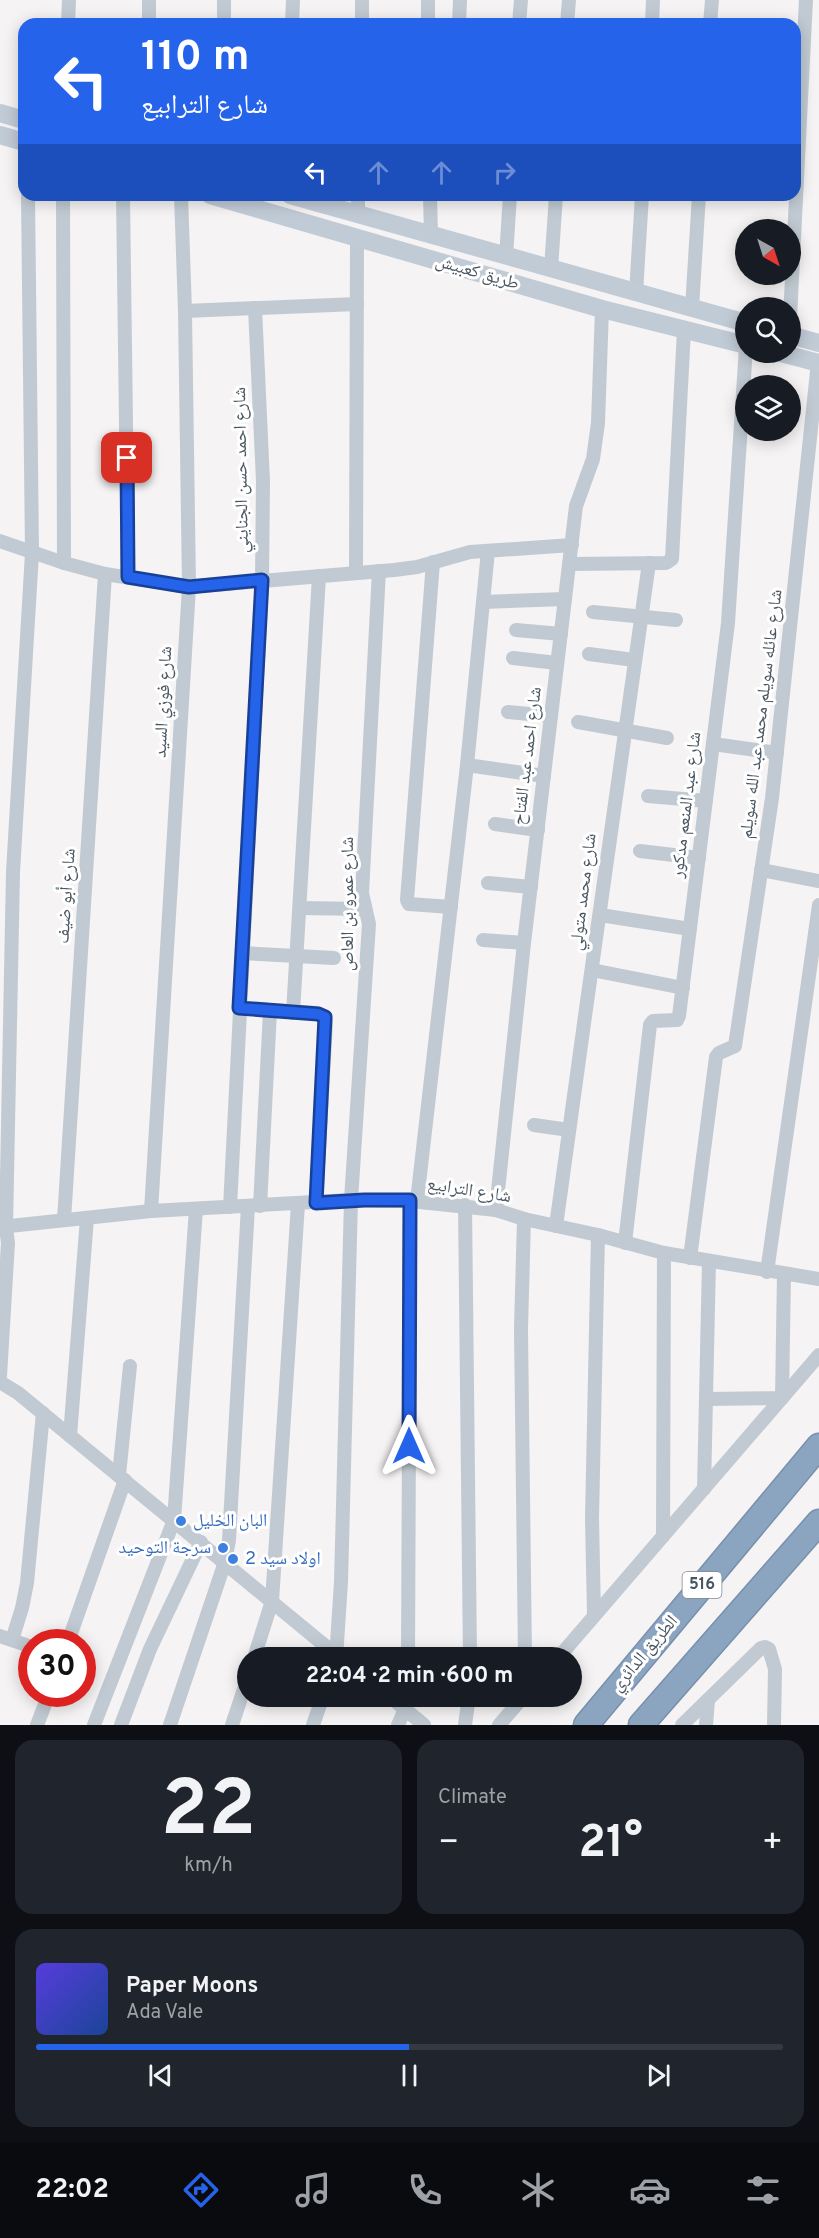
<!DOCTYPE html>
<html lang="en">
<head>
<meta charset="utf-8">
<style>
  body { margin:0; font-family:Overpass,"Noto Naskh Arabic",sans-serif; background:#20242c; color:#f1f3f6; height:100vh; display:flex; flex-direction:column; font-size:22px; white-space:nowrap }
  * { box-sizing:border-box; margin:0 }
  p { font-size:20px; color:#9ea1a6 }
  .icon { flex:none; width:33px; height:33px; fill:none; stroke:currentColor; stroke-width:2; stroke-linecap:round; stroke-linejoin:round }
  .map { position:relative; height:1725px; overflow:hidden }
  .sheet { display:flex; flex-direction:column; gap:15px; padding:15px; background:#0d0f14; flex:1 }
  .sheet>* { flex:none }
  .top-card { position:absolute; left:18px; top:18px; width:783px; height:183px; border-radius:18px; box-shadow:0 3px 15px #0003; background:#2563eb; color:#fff; overflow:hidden }
  .needle { width:39px; rotate:141deg }
  .tools { position:absolute; left:735px; top:219px; display:grid; gap:12px }
  .tools a { display:grid; place-items:center; width:66px; height:66px; border-radius:50%; background:#171b24; box-shadow:0 3px 15px #0003; font-size:30px }
  .speed { position:absolute; left:18px; top:1629px; display:flex; gap:12px; font-size:30px; font-weight:700; text-align:center }
  .speed>* { display:grid; place-content:center; width:78px; height:78px; border-radius:50%; background:#171b24; box-shadow:0 3px 15px #0003; line-height:1 }
  .speed .limit { border:9px solid #d22; background:#fff; color:#111 }
  .pin { position:absolute; display:grid; place-items:center; width:51px; height:51px; color:#fff; margin:-26px; border-radius:12px; box-shadow:0 3px 9px #0006 }
  .me { position:absolute; width:66px; margin:-33px; rotate:0deg; stroke-linejoin:round; filter:drop-shadow(0 0 4px #0008) }
  .turn { display:flex; align-items:center; gap:21px; height:126px; padding:0 24px; font-size:27px }
  .turn .icon { width:78px; height:78px; stroke-width:2.5 }
  .turn b { display:block; font-size:42px; line-height:51px }
  .lanes { display:flex; align-items:center; height:57px; padding:0 24px; background:#0003; justify-content:center; gap:30px; direction:ltr }
  .lanes .off { opacity:.35 }
  .big { font-size:45px; font-weight:700; line-height:1.1 }
  .sheet .tile { flex:1; display:flex; flex-direction:column; justify-content:center; gap:9px; min-width:0; padding:0 21px; border-radius:18px; background:#20242c }
  .sheet .dial { align-items:center; gap:0 }
  .dial b { font-size:78px; line-height:1 }
  .song { display:flex; align-items:center; gap:18px }
  .cover { width:72px; height:72px; border-radius:9px; background:linear-gradient(135deg,hsl(250 70% 55%),hsl(220 70% 35%)) }
  .played { height:6px; border-radius:3px; background:linear-gradient(90deg,#2563eb 50%,#363941 50%) }
  .keys { display:flex; justify-content:space-around; direction:ltr }
  .heat { display:flex; justify-content:space-between; align-items:center; font-size:33px; direction:ltr }
  .sheet .tiles { flex:1; display:grid; gap:15px; grid-template-columns:1fr 1fr }
  .tile:last-child { grid-column:span 2 }
  .trip { position:absolute; left:237px; top:1647px; width:345px; height:60px; border-radius:30px; background:#171b24; box-shadow:0 3px 15px #0003; font-weight:700; line-height:60px; text-align:center }
  .menu { display:flex; height:96px; justify-content:space-around; align-items:center; background:#090b0e; color:#9ea1a6 }
  .menu .icon { width:42px; height:42px }
  .menu .current { color:#2563eb }
  .menu b { font-size:27px; color:#f1f3f6 }
  .map>svg:first-child { display:block }
</style>
</head>
<body>
<div class="map">
<svg width="819" height="1725" viewBox="0 0 819 1725">
  <rect width="100%" height="100%" fill="#f5f3f3"/>
  <g fill="none" stroke-linecap="round" stroke-linejoin="round">
    <defs>
      <g id="highway">
        <polyline points="586,1725 819,1446"/>
        <polyline points="641,1725 819,1522"/>
      </g>
    </defs>
    <use href="#highway" stroke="#7690ad" stroke-width="27"/>
    <g stroke="#c1cad2" stroke-width="14">
      <polyline points="428,0 428,24"/>
      <polyline points="68,24 69,0"/>
      <polyline points="149,24 149,0"/>
      <polyline points="224,24 224,0"/>
      <polyline points="292,24 293,0"/>
      <polyline points="362,24 362,0"/>
      <polyline points="459,24 460,0"/>
      <polyline points="519,24 521,0"/>
      <polyline points="567,24 569,0"/>
      <polyline points="652,24 653,0"/>
      <polyline points="710,24 712,0"/>
      <polyline points="63,195 64,563"/>
      <polyline points="123,195 128,577"/>
      <polyline points="430,195 431,236"/>
      <polyline points="358,215 358,195"/>
      <polyline points="506,257 510,195"/>
      <polyline points="551,269 556,195"/>
      <polyline points="636,293 642,195"/>
      <polyline points="692,308 699,195"/>
      <polyline points="185,311 357,304"/>
      <polyline points="790,318 806,0"/>
      <polyline points="0,541 64,563 105,574 189,587 394,570 417,567 470,552 572,545"/>
      <polyline points="433,562 407,900 409,904 451,907"/>
      <polyline points="569,564 666,563 672,559 684,330"/>
      <polyline points="356,573 357,238"/>
      <polyline points="483,602 565,599"/>
      <polyline points="593,612 676,620"/>
      <polyline points="516,630 561,634"/>
      <polyline points="589,654 634,660"/>
      <polyline points="513,658 557,663"/>
      <polyline points="508,712 551,716"/>
      <polyline points="578,722 667,738"/>
      <polyline points="713,744 777,753"/>
      <polyline points="467,765 544,776"/>
      <polyline points="648,796 706,801"/>
      <polyline points="495,824 538,830"/>
      <polyline points="640,851 699,858"/>
      <polyline points="761,870 819,881"/>
      <polyline points="488,883 531,887"/>
      <polyline points="300,908 365,909"/>
      <polyline points="600,915 690,929"/>
      <polyline points="483,940 524,943"/>
      <polyline points="242,953 334,958"/>
      <polyline points="592,970 683,988"/>
      <polyline points="239,1008 318,1013 325,1017 326,1022 316,1203"/>
      <polyline points="293,1013 319,576"/>
      <polyline points="534,1125 569,1130"/>
      <polyline points="417,1201 467,765 488,551"/>
      <polyline points="465,1205 470,1658"/>
      <polyline points="260,1206 270,1011"/>
      <polyline points="230,1207 262,580 263,481 255,308"/>
      <polyline points="496,1210 524,943 576,506 593,459 598,423 602,309"/>
      <polyline points="151,1211 189,587 185,311 181,195"/>
      <polyline points="524,1219 521,1329 525,1658"/>
      <polyline points="64,1220 105,574"/>
      <path d="M556,1226C587,1005 616,784 649,563"/>
      <polyline points="0,1227 151,1211 351,1200 410,1201 496,1210 524,1219 598,1235 664,1253 819,1279"/>
      <polyline points="625,1243 650,1025 653,1021 677,1020 679,1016 728,623 746,347"/>
      <polyline points="690,1258 716,1057 719,1053 735,1046 772,798 818,362"/>
      <polyline points="767,1272 819,905"/>
      <polyline points="0,1376 8,1243 6,1227 13,872 32,553 28,195"/>
      <polyline points="0,1382 18,1393 340,1658"/>
      <polyline points="706,1399 782,1398 784,1274"/>
      <polyline points="70,1436 87,1218"/>
      <polyline points="119,1475 130,1366"/>
      <polyline points="704,1489 709,1261"/>
      <polyline points="663,1536 664,1253"/>
      <polyline points="594,1615 592,1518 598,1235"/>
      <polyline points="0,1636 32,1647"/>
      <polyline points="12,1640 22,1608 27,1583 43,1413"/>
      <polyline points="68,1642 125,1480"/>
      <polyline points="254,1658 272,1601 298,1204"/>
      <polyline points="336,1658 341,1582 351,1200 369,924 362,893 379,571"/>
      <polyline points="408,1658 410,1201"/>
      <polyline points="558,1658 819,1355"/>
      <polyline points="389,1696 424,1725"/>
      <polyline points="37,1725 49,1694"/>
      <polyline points="94,1725 174,1520 196,1209"/>
      <polyline points="121,1725 150,1649 201,1542"/>
      <polyline points="170,1725 225,1562 229,1540 248,1206"/>
      <polyline points="232,1725 248,1677"/>
      <polyline points="313,1725 323,1696"/>
      <polyline points="398,1725 405,1709"/>
      <polyline points="465,1725 469,1696"/>
      <polyline points="499,1725 524,1696"/>
      <polyline points="682,1725 761,1648 765,1647 769,1649 775,1669 774,1725"/>
      <polyline points="706,1725 708,1700"/>
    </g>
    <g stroke="#c1cbd6" stroke-width="18">
      <polyline points="0,113 24,120"/>
      <polyline points="0,135 24,142"/>
      <polyline points="210,195 602,309 746,345"/>
      <polyline points="290,195 746,323"/>
      <polyline points="790,335 819,343"/>
      <polyline points="777,352 819,363"/>
    </g>
    <use href="#highway" stroke="#8ba5c1" stroke-width="24"/>
  </g>
  <g fill="none" stroke-linecap="round" stroke-linejoin="round">
    <defs>
      <polyline id="route" points="127,458 128,577 189,587 262,580 239,1008 318,1014 325,1017 316,1203 364,1200 410,1200 409,1446"/>
    </defs>
    <use href="#route" stroke="#184099" stroke-width="15"/>
    <use href="#route" stroke="#2563eb" stroke-width="10"/>
  </g>
  <g fill="#3f7fe0" stroke="#fff" stroke-width="2">
    <circle cx="181" cy="1521" r="6"/>
    <circle cx="223" cy="1548" r="6"/>
    <circle cx="233" cy="1559" r="6"/>
  </g>
  <g text-anchor="middle" dominant-baseline="central" stroke-width="6" stroke-linejoin="round" paint-order="stroke">
    <rect fill="#fff" stroke="#808990" stroke-width="1.5" x="682.5" y="1572" width="39" height="26" rx="4.5"/>
    <g font-size="16" font-weight="bold" fill="#4a5661">
      <text x="702" y="1585">516</text>
    </g>
    <g font-size="18" fill="#4a5661" stroke="#fff">
      <text transform="translate(477 273) rotate(16)">طريق كعبيش</text>
      <text transform="translate(242 470) rotate(-91)">شارع احمد حسن الجنايني</text>
      <text transform="translate(164 702) rotate(-87)">شارع فوزي السيد</text>
      <text transform="translate(762 714) rotate(-83)">شارع عائله سويلم محمد عبد الله سويلم</text>
      <text transform="translate(528 756) rotate(-83)">شارع احمد عبد الفتاح</text>
      <text transform="translate(687 805) rotate(-83)">شارع عبد المنعم مدكور</text>
      <text transform="translate(584 892) rotate(-83)">شارع محمد متولي</text>
      <text transform="translate(67 896) rotate(-86)">شارع أبو ضيف</text>
      <text transform="translate(348 904) rotate(-90)">شارع عمرو بن العاص</text>
      <text transform="translate(469 1191) rotate(9)">شارع الترابيع</text>
      <text transform="translate(645 1654) rotate(-50)">الطريق الدائري</text>
    </g>
    <g font-size="18" fill="#366cbe" stroke="#fff" text-anchor="start">
      <text x="193" y="1521">البان الخليل</text>
      <text x="211" y="1548" text-anchor="end">سرجة التوحيد</text>
      <text x="245" y="1559">اولاد سيد 2</text>
    </g>
  </g>
</svg>
<div class="tools">
<a><svg class="needle" viewBox="-14 -14 28 28"><path d="M0-13l5 13h-10z" fill="#e53935"/><path d="M0 13l5-13h-10z" fill="#9ea1a6"/></svg></a>
<a><svg class="icon" aria-label="search" viewBox="0 0 24 24"><circle cx="10" cy="10" r="6"/><path d="M15 15l6 6"/></svg></a>
<a><svg class="icon" aria-label="layers" viewBox="0 0 24 24"><path d="M12 4l9 5-9 5-9-5zM3 14l9 5 9-5"/></svg></a>
</div>
<div class="speed"><div class="limit">30</div></div>
<div class="pin" style="left:127px;top:458px;background:#d93025"><svg class="icon" aria-label="arrive" viewBox="0 0 24 24"><path d="M6 21V4h12l-3 4 3 4H6"/></svg></div>
<svg class="me" style="left:409px;top:1446px" viewBox="-20 -20 40 40"><path d="M0-17L14 15 0 8-14 15z" fill="#2563eb" stroke="#fff" stroke-width="4"/></svg>
<div class="trip">22:04 · 2 min · 600 m</div>
<div class="top-card">
<div class="turn"><svg class="icon" aria-label="left" viewBox="0 0 24 24"><path d="M17 20v-9H6M10 6l-5 5 5 5"/></svg><div><b>110 m</b>شارع الترابيع</div></div>
<div class="lanes"><svg class="icon" aria-label="left" viewBox="0 0 24 24"><path d="M17 20v-9H6M10 6l-5 5 5 5"/></svg><svg class="icon off" aria-label="ahead" viewBox="0 0 24 24"><path d="M12 20V5M6 11l6-6 6 6"/></svg><svg class="icon off" aria-label="ahead" viewBox="0 0 24 24"><path d="M12 20V5M6 11l6-6 6 6"/></svg><svg class="icon off" aria-label="right" viewBox="0 0 24 24"><path d="M7 20v-9h11M14 6l5 5-5 5"/></svg></div>
</div>
</div>
<section class="sheet">
<div class="tiles">
<div class="tile dial"><b>22</b><p>km/h</p></div>
<div class="tile"><p>Climate</p>
<div class="heat"><a>−</a><b class="big">21°</b><a>+</a></div>
</div>
<div class="tile">
<div class="song"><i class="cover"></i><div><b>Paper Moons</b><p>Ada Vale</p></div></div>
<div class="played"></div>
<div class="keys"><svg class="icon" aria-label="previous" viewBox="0 0 24 24"><path d="M18 5L8 12l10 7zM5 5v14"/></svg><svg class="icon" aria-label="pause" viewBox="0 0 24 24"><path d="M8 5v14M16 5v14"/></svg><svg class="icon" aria-label="next" viewBox="0 0 24 24"><path d="M6 5l10 7-10 7zM19 5v14"/></svg></div>
</div>
</div>
</section>
<nav class="menu">
<b>22:02</b>
<svg class="icon current" aria-label="directions" viewBox="0 0 24 24"><path d="M12 3l9 9-9 9-9-9zM9 14v-3h6M13 9l2 2-2 2"/></svg>
<svg class="icon" aria-label="music" viewBox="0 0 24 24"><path d="M9 18V5l10-2v13"/><circle cx="6" cy="18" r="3"/><circle cx="16" cy="16" r="3"/></svg>
<svg class="icon" aria-label="phone" viewBox="0 0 24 24"><path d="M5 4h4l2 5-3 2q2 4 5 5l2-3 5 2v4C11 20 4 13 5 4z"/></svg>
<svg class="icon" aria-label="climate" viewBox="0 0 24 24"><path d="M12 3v18M4 7l16 10M4 17L20 7"/></svg>
<svg class="icon" aria-label="car" viewBox="0 0 24 24"><path d="M5 17H2v-5l4-1 3-4h7l3 4 3 1v5h-3M9 17h6M6 11h13"/><circle cx="7" cy="17" r="2"/><circle cx="17" cy="17" r="2"/></svg>
<svg class="icon" aria-label="filters" viewBox="0 0 24 24"><path d="M4 7h16M4 17h16"/><circle cx="9" cy="7" r="2"/><circle cx="15" cy="17" r="2"/></svg>
</nav>
</body>
</html>
